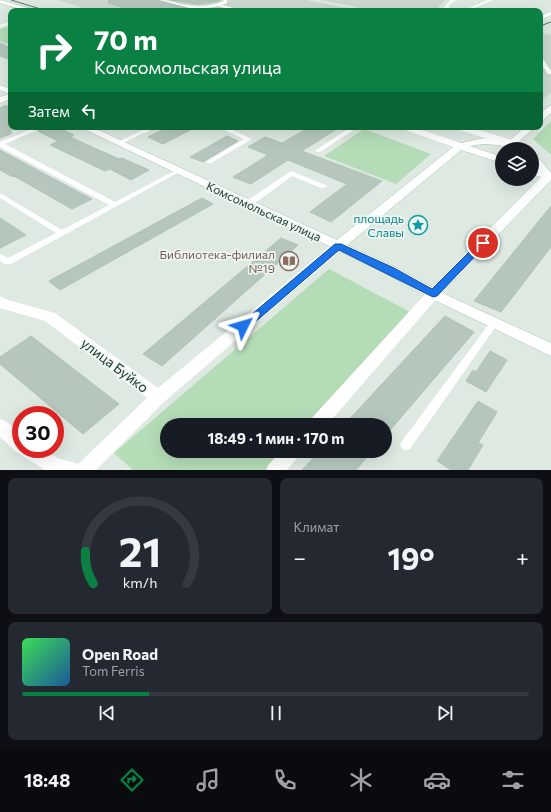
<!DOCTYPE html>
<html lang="ru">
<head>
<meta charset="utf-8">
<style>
  body { margin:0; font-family:Commissioner,sans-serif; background:#242831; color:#f1f3f6; height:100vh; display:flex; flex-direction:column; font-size:15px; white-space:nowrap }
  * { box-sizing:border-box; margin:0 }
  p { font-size:13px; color:#9ea1a6 }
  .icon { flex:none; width:22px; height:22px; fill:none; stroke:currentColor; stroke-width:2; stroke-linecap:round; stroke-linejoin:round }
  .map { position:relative; height:470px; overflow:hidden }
  .side { display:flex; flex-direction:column; gap:8px; padding:8px; background:#0d0f14; flex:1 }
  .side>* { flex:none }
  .hud { position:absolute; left:8px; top:8px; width:535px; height:122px; border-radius:8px; box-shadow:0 4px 16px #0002; background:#0b8043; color:#fff; overflow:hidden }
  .fabs { position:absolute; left:495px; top:142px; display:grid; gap:8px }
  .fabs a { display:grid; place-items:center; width:44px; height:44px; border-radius:50%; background:#171b24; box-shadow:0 4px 16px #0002; font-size:20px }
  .speed { position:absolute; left:12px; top:406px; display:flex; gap:8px; font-size:20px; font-weight:700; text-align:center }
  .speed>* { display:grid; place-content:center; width:52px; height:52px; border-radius:50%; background:#171b24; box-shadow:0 4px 16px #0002; line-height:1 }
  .speed .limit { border:6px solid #d22; background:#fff; color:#111 }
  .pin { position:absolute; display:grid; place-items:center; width:34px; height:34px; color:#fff; margin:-17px; border:2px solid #fff; border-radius:50%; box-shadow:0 1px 4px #0007 }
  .me { position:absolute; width:44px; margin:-22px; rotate:50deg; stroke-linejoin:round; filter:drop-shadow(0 0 3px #0008) }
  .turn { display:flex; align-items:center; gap:14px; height:84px; padding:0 20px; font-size:18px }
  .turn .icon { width:52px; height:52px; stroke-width:2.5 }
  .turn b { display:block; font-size:28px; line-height:34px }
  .then { display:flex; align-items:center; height:38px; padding:0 20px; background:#0003; gap:8px; font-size:15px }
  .big { font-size:30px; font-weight:700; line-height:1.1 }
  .side .widget { flex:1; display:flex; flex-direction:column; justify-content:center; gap:6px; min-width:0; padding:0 14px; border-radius:8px; background:#242831 }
  .side .dial { align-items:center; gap:0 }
  .dial svg { height:104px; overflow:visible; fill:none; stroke:#363941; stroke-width:7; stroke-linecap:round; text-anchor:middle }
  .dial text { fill:#f1f3f6; stroke:none }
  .song { display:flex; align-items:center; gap:12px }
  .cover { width:48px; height:48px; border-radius:6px; background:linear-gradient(135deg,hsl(130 70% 55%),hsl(210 70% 35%)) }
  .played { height:4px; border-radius:2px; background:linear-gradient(90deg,#0b8043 25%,#363941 25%) }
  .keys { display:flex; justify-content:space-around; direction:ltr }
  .heat { display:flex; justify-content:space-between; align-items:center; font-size:22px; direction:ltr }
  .side .tiles { flex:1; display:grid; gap:8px; grid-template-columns:1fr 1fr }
  .widget:last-child { grid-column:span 2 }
  .trip { position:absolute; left:160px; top:418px; width:232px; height:40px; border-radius:20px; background:#171b24; box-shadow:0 4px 16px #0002; font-weight:700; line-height:40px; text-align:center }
  .dock { display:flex; height:64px; justify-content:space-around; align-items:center; background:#090b0e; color:#9ea1a6 }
  .dock .icon { width:28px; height:28px }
  .dock .active { color:#0b8043 }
  .dock b { font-size:18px; color:#f1f3f6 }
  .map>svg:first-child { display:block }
</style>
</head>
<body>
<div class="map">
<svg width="551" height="470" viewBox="0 0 551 470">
  <rect width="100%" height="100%" fill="#dde9e1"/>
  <g fill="#cbd9d0">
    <polygon points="57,0 306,0 353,9 358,7 320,0 445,0 435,11 374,11 360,9 356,11 94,11"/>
    <polygon points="540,33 551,35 551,93 540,101"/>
  </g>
  <g fill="#b4dcb7">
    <polygon points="11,26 11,45 0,41 0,29"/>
    <polygon points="551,121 551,155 533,139"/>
    <polygon points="364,129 431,154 396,184 324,156"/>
    <polygon points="329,269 410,312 311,425 167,425 167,451 289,451 272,470 133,470 114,453"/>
  </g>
  <g fill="#b5c7bc" stroke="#afc3b7">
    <polygon points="109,0 158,0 195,10 135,11 108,3"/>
    <polygon points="171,0 219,0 219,1 197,4"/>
    <polygon points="0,43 11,48 11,60 0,56"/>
    <polygon points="6,105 11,108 11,134 0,138 0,108"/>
    <polygon points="45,127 57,127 74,135 70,137 119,159 122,158 149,170 131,180 110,169 105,171 50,145 58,141 38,131"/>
    <polygon points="169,127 196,127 163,144 148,137"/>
    <polygon points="310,127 340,127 302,151 382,181 331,222 310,212 347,184 288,160 251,184 233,177 268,155 248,147 265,137 282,143"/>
    <polygon points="227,136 238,141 203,162 190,157"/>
    <polygon points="0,150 52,178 92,199 72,209 14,176 13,177 0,170"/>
    <polygon points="202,198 213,204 60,290 49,281"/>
    <polygon points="551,206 551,247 501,312 474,301"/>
    <polygon points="0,218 26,235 0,248"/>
    <polygon points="281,238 298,245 162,366 143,354"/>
    <polygon points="445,316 474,332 385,436 385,425 344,425"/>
    <polygon points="31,336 119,404 83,434 0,364 0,357"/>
    <polygon points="490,351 507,360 486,392 466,381 473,370 476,372"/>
    <polygon points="478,401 497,412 478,443 483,445 468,470 451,470 437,461"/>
    <polygon points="320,451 372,451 356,470 302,470"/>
  </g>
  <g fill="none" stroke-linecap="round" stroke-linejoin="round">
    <defs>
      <g id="secondary">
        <polygon points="0,0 35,10 36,11 27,11 0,3"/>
        <polygon points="0,85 11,89 11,99 0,103 0,97 9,94 0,90"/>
        <polygon points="551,105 551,113 543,120 540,121 540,113"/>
        <path d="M80,127H92L337,240L457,144L484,138L509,141L525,127H535L517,143L528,149C506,149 494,141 470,146L502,157V163L461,150L347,245L395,267L432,287L541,177L532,174V167L536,168L532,163V153L535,154L551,173V180L442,293L551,343V356L428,297L385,273Z"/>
      </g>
    </defs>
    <use href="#secondary" stroke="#b0c9bb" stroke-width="1"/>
    <g fill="#fff" fill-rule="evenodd">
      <path d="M159,0C167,0 173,2 181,4C196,7 209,7 224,1L223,0H227V3L222,5L245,11H238L218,6L203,9L190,8Z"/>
      <polygon points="451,0 456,0 449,5 448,11 444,11 445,6"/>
      <polygon points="488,0 493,0 467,11 462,11"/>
      <polygon points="551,12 551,15 540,19 540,16"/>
      <polygon points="11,22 11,24 0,27 0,25"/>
      <polygon points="540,58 542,58 551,71 551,74 548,74 540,62"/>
      <polygon points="36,127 44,127 5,144 115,202 176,170 180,170 181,171 11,264 5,264 0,261 0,254 8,258 56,233 0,198 0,193 62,230 109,205 0,147 0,142"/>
      <polygon points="149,127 157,127 121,144 117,144 116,143"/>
      <polygon points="218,127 226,127 252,139 211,163 207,163 207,161 244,139"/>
      <polygon points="351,127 358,127 320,152 316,152 316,150"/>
      <polygon points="291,171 328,186 324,188 321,188 292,176 251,206 245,206 244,204 245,202"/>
      <polygon points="494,320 497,321 499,323 497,325 410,449 406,450 402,449 400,445 402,441 491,321"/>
    </g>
    <g fill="#fff" fill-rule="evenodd">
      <polygon points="400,127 414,127 463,144 465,146 460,149 457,148 402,129"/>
      <polygon points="454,127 469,127 515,141 517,143 512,146 509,145 456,129"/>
      <polygon points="338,242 342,243 344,246 342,249 164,402 96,470 45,470 15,451 0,437 0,419 6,421 21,434 21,449 43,449 57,458 78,464 147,398 45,321 0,308 0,296 8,300 55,313 158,388 334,243"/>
      <polygon points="433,289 438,291 440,294 438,297 327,425 307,425 310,420 428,291"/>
      <polygon points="281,451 301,451 298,457 287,470 266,470 269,464"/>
    </g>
    <use href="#secondary" fill="#fff" fill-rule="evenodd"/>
    <g stroke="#587567" stroke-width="1">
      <polyline points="11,0 47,11"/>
      <polyline points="540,26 551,22"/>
    </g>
  </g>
  <polygon fill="#1a73e8" stroke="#114b97" points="483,240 488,243 486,245 437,296 433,297 339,250 247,329 239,329 238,326 335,244 341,244 394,268 432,289 480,241"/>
  <defs>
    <symbol id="sight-ring" viewBox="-11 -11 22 22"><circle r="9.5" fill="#edf6f0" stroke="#0f9aa8" stroke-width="1.5"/><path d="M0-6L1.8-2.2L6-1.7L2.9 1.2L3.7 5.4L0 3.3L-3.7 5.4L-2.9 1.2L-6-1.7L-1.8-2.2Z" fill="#0f9aa8"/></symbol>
    <symbol id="library-ring" viewBox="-11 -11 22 22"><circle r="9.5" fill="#edf6f0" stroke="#8d6e63" stroke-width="1.5"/><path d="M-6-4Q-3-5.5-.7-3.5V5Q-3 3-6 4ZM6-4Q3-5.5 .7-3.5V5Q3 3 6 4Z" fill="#8d6e63"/></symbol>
  </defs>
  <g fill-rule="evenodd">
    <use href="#sight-ring" x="407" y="214" width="22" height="22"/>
    <use href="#library-ring" x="278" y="250" width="22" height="22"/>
  </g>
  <g text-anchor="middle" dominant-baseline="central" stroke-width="3.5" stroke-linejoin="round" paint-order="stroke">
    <g font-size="12" fill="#1e392c" stroke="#edf6f0">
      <text transform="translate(264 211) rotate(25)">Комсомольская улица</text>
    </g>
    <g font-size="12" fill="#0d838f" stroke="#edf6f0" text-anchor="end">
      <text x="404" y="218">площадь<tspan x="404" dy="14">Славы</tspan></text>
    </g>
    <g font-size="12" fill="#785e54" stroke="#edf6f0" text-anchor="end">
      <text x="275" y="254">Библиотека-филиал<tspan x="275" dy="14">№19</tspan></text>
    </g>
    <g font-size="14" fill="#1e392c" stroke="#edf6f0">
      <text transform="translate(115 365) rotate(37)">улица Буйко</text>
    </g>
  </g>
</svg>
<div class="fabs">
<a><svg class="icon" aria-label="layers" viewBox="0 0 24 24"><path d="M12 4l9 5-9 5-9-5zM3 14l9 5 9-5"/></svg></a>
</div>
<div class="speed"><div class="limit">30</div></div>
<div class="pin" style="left:483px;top:243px;background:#d93025"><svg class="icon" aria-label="arrive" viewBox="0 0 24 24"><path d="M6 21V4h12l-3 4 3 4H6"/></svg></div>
<svg class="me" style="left:243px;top:326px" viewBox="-20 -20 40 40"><path d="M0-17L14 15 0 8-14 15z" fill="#1a73e8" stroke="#fff" stroke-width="4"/></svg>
<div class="trip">18:49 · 1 мин · 170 m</div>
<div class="hud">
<div class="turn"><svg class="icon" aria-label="right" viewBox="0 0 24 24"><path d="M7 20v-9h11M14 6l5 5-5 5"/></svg><div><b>70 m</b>Комсомольская улица</div></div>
<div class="then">Затем<svg class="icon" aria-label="left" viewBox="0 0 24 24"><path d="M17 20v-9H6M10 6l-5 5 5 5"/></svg></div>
</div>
</div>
<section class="side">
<div class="tiles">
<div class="widget dial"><svg viewBox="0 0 100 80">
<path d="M14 69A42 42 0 1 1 86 69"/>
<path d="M14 69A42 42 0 0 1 8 44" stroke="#0b8043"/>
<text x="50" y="56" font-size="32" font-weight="700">21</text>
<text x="50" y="72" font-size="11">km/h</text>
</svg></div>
<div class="widget"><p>Климат</p>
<div class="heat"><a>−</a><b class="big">19°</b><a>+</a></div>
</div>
<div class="widget">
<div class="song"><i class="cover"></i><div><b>Open Road</b><p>Tom Ferris</p></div></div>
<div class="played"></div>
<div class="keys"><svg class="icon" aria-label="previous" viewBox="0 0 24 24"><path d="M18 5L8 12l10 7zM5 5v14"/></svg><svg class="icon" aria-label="pause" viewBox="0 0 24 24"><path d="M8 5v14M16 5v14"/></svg><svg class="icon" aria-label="next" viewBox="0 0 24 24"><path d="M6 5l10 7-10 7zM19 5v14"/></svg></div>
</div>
</div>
</section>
<nav class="dock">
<b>18:48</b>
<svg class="icon active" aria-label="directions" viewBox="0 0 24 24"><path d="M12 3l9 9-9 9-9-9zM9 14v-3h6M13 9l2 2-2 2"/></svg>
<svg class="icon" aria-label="music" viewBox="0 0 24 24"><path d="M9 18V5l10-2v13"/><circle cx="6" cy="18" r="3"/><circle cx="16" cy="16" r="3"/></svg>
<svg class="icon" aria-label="phone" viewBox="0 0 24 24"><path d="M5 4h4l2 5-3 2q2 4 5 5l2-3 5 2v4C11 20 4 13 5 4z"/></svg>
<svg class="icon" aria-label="climate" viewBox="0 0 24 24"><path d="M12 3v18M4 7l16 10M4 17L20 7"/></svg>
<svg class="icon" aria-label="car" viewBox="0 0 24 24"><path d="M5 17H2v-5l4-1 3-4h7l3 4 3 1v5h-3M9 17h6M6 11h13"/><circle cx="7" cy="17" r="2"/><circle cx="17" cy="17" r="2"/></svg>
<svg class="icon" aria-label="filters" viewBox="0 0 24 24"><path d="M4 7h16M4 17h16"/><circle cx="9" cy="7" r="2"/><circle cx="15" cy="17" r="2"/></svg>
</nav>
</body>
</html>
